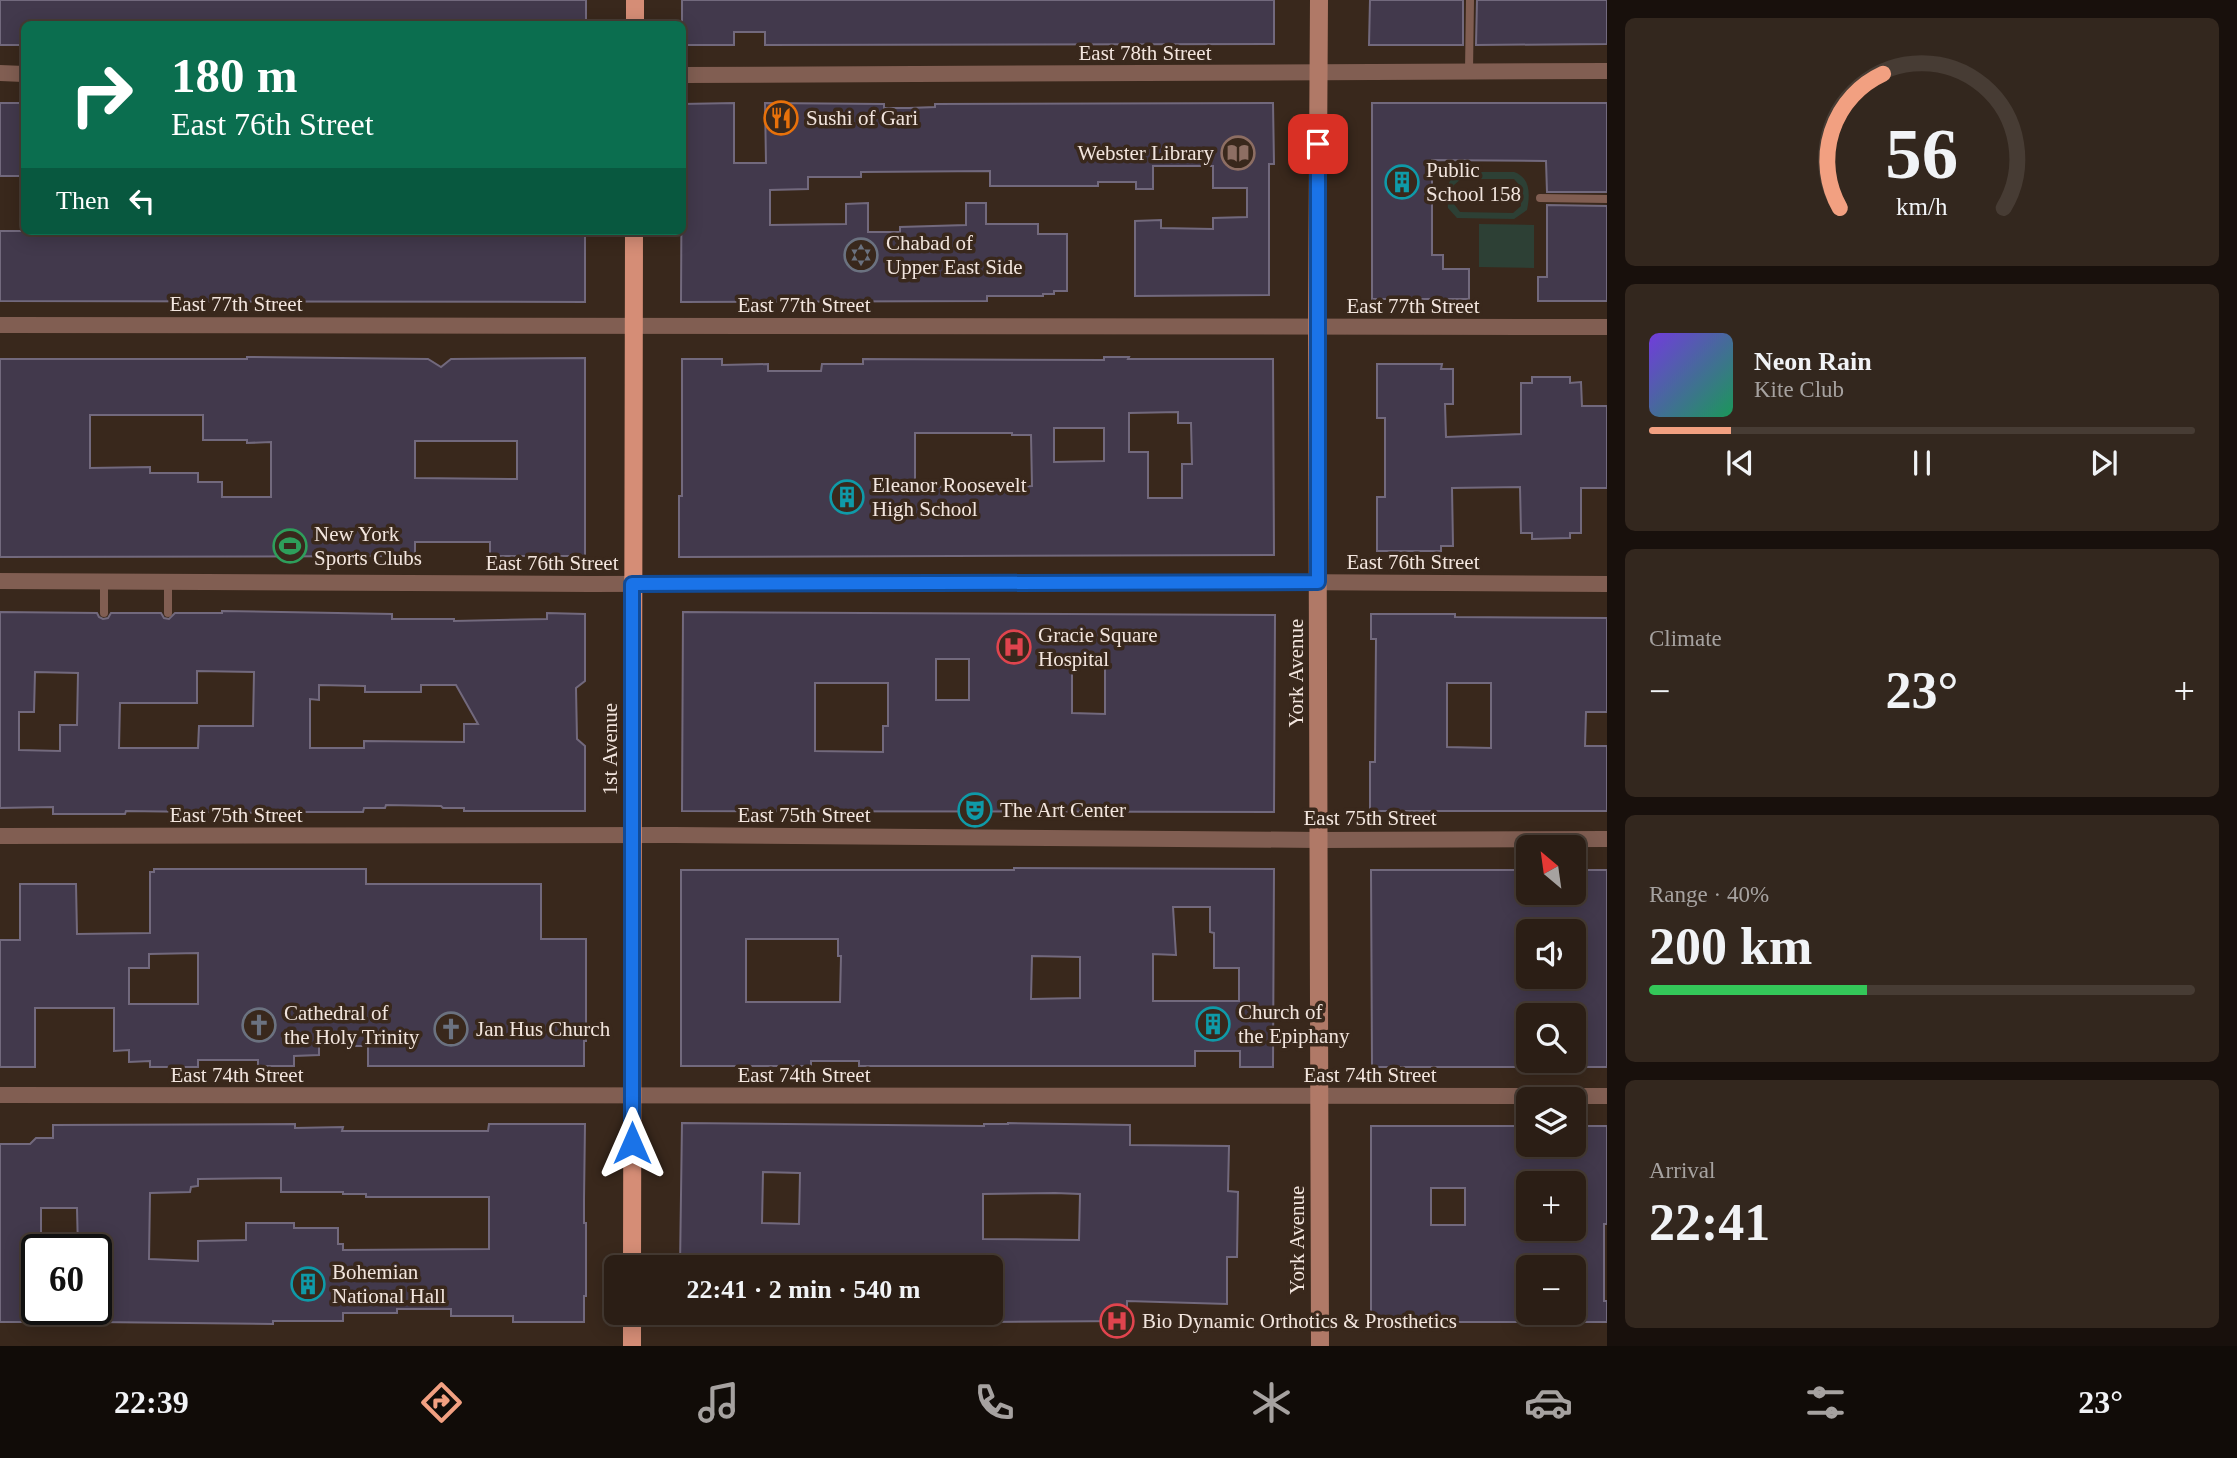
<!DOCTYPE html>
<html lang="en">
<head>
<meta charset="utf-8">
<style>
  body { margin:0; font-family:Georgia,serif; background:#33271e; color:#f1f3f6; height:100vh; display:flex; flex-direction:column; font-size:26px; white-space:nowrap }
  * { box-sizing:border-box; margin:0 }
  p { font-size:23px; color:#a6a2a0 }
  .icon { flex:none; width:38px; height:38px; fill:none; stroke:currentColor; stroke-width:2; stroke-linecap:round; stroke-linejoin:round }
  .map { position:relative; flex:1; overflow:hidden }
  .sheet { display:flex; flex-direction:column; gap:18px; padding:18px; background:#18100c; width:630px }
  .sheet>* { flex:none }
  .hud { position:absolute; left:21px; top:21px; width:665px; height:214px; border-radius:10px; box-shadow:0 4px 18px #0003,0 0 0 2px #473c34; background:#0b6e4f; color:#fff; overflow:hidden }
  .needle { width:46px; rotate:331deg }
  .tools { position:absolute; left:1516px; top:835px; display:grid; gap:14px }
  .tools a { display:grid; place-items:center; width:70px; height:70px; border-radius:10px; background:#2b1e15; box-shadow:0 4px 18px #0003,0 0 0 2px #473c34; font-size:35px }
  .speed { position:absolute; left:21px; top:1234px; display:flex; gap:14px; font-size:35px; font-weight:700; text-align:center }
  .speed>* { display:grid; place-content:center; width:91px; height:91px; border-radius:50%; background:#2b1e15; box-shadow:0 4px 18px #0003,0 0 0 2px #473c34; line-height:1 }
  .speed .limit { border:4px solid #111; border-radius:10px; background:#fff; color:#111 }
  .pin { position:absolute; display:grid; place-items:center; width:60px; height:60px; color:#fff; margin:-30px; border-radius:14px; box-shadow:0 4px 10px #0006 }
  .me { position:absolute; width:77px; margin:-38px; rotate:0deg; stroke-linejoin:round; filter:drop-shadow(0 0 5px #0008) }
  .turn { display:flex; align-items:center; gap:24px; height:147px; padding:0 35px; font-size:32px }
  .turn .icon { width:91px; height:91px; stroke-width:2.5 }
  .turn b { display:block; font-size:49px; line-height:60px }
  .then { display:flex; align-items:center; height:66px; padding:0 35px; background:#0003; gap:14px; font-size:26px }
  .big { font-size:52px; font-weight:800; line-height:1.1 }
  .sheet .tile { flex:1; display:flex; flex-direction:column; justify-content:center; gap:10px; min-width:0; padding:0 24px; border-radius:10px; background:#33271e }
  .sheet .dial { align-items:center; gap:0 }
  .dial svg { height:182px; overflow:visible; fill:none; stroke:#473c34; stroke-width:7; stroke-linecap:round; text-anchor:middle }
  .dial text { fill:#f1f3f6; stroke:none }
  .song { display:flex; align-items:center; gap:21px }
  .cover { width:84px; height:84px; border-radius:10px; background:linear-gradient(135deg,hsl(260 70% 55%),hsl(150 70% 35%)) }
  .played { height:7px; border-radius:4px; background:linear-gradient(90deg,#f2a081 15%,#473c34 15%) }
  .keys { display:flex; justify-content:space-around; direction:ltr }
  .heat { display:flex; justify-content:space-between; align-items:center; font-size:38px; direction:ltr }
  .charge { height:10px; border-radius:5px; background:linear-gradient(90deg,#34c759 40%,#473c34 0) }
  .trip { position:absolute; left:604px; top:1255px; width:399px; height:70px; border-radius:10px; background:#2b1e15; box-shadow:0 4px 18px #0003,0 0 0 2px #473c34; font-weight:800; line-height:70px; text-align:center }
  .tab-bar { display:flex; height:112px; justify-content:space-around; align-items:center; background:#110c08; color:#a6a2a0 }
  .tab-bar .icon { width:49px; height:49px }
  .tab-bar .on { color:#f2a081 }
  .tab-bar b { font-size:32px; color:#f1f3f6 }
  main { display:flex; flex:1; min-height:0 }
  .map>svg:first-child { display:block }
</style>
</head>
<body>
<main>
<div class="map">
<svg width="1607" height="1346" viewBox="0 0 1607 1346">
  <rect width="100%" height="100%" fill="#39281c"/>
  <g fill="#2d4035" fill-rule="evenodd">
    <path d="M1461,172H1514C1531,178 1530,195 1527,210L1514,219L1457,218L1448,208C1447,192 1445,178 1461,172ZM1461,179H1514L1521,187V206L1513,213L1460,212L1454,204V185Z"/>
    <polygon points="1479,224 1534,225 1534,268 1479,267"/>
  </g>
  <g fill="#42394c" stroke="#72697d" stroke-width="2" fill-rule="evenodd">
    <polygon points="0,0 586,0 586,24 24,24 24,45 0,45"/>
    <polygon points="682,0 1274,0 1274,44 765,45 765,32 734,32 734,45 682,45"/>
    <polygon points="1370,0 1463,0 1463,45 1369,45"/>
    <polygon points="1477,0 1607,0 1607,44 1476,45"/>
    <rect x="0" y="103" width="24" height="73"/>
    <polygon points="734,103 734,163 766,163 765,103 884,104 884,108 909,108 935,107 935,104 1273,103 1274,164 1269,164 1269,295 1135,296 1135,221 1161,220 1161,228 1213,229 1213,218 1247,217 1247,188 1213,188 1213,166 1153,166 1153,189 1136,189 1136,182 1098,182 1098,186 990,186 990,171 861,172 861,177 808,177 808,189 770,190 770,225 846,224 846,204 868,203 868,232 900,232 900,227 966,225 966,203 986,203 986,224 1038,224 1038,234 1067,234 1067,291 1054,291 1054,294 1043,294 1043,296 987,296 987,301 681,302 682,104"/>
    <polygon points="1372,103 1607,103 1607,192 1547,192 1546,161 1432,160 1432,255 1443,255 1443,269 1469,269 1469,299 1372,299"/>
    <polygon points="1547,205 1607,206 1607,301 1538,301 1538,277 1547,277"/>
    <polygon points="0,231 488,231 488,234 520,234 520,231 585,231 585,302 0,301"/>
    <path d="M247,357L428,359L441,367L451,359L585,358V556H490V542H415V556L0,557V359H247ZM90,415H203V440H247V443L271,442V497H222V482H198V473H150V467L90,468ZM415,441H517V479L415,478Z"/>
    <path d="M1104,357H1129L1128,359H1273L1274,555L679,557V496H682V359H722V365L768,364V371H821L822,364H863V359L1104,360ZM1178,412V423H1191L1192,464H1182V498H1148V452H1129V413ZM1054,428H1104V461L1054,462ZM915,433H1012V435H1031L1032,486L915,487Z"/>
    <polygon points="1377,364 1442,364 1441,369 1453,369 1453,404 1445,404 1446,437 1521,434 1521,383 1532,383 1532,377 1570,377 1570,383 1581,382 1582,406 1607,406 1607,488 1581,488 1581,533 1570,533 1570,538 1532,539 1532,533 1521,533 1520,487 1452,488 1453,546 1441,546 1441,551 1377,551 1377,497 1385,497 1385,418 1377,418"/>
    <path d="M222,611L392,614V619H454V621L547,619V613L585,614V681L576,688L577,739L585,746V811H464V808H443L441,806L386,805L385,808H364L363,812H270V813L126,811L125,814H53V807L0,808V612L97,613L99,617L103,619L108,618L111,613H161L164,618L169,619L175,613H222ZM197,671L254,672L253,726H199L198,748H119L120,703H197ZM35,672L78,673L77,725H60V751L19,750V712H34ZM319,685L365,686V692H421V685H456L478,724H464V742L364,741V748H310V699L319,700Z"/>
    <path d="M683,612L1275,615L1274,812L682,811ZM936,659H969V700H936ZM1072,660L1105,661V714L1072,713ZM815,683H888V726H883V752L815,751Z"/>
    <path d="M1371,614H1455V617L1607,618V712H1586L1585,746H1607V811H1370V762H1375L1376,639H1371ZM1447,683H1491V748L1447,747Z"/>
    <path d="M1014,868L1274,869L1273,1067H1240V1051H1195V1066H859V1061H811V1066H681V870H1014ZM1173,907H1210V932L1214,933V968H1239V1001H1153V954L1176,955ZM746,939H838V956H841L840,1002H746ZM1032,956L1080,957V998L1031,999Z"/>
    <path d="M154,869H366V884H541V939H586V1041H584V1066H368V1046H319V1055L294,1056V1066H258V1060H198V1067H150V1061L129,1062V1050L114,1051V1008H35V1067H0V940H20V884H76L77,934L150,933V872H154ZM198,953V1004H129V968H149V954Z"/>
    <path d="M1371,870H1528V892H1573V870H1607V1067H1573V1015H1528V1067H1372ZM1528,931H1573V976H1528Z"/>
    <path d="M682,1123L984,1126V1124H1008V1123L1130,1125V1145L1229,1146L1228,1191L1238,1192L1237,1257H1227V1304L1127,1301V1321L990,1322V1267H680ZM763,1172L800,1173L799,1224L762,1223ZM1055,1193L1080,1194L1079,1240L983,1239V1194Z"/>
    <path d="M295,1124V1128L343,1127L342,1131H488L489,1124H585L584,1199V1223H586V1296H584V1322H513V1316H451V1309H397V1313H343V1321H273V1324L96,1322V1250H78L77,1208H41V1250H37V1270H33V1322H0V1144H30L36,1138H53V1125ZM281,1178V1192H343V1194H366V1197H489V1249L343,1250V1244H338V1228H294V1223H246V1240L198,1241V1261L149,1259L150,1193L190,1192L191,1187L198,1186V1179Z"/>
    <path d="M1371,1126H1528V1144H1573V1126H1607V1224H1604V1301H1607V1322H1573V1267H1528V1322H1371ZM1528,1183H1573V1237H1528ZM1431,1188H1465V1225H1431Z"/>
  </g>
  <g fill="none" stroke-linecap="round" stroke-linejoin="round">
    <g stroke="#815e52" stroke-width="8">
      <polyline points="1469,71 1470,0"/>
      <polyline points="1540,198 1607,199"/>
      <polyline points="104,582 104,613"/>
      <polyline points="168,613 168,582"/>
    </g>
    <g stroke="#815e52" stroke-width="16">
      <polyline points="0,73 24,74"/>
      <polyline points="682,75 1607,71"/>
      <polyline points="0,325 1607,327"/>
      <polyline points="0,581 590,584 1283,582 1607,584"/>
      <polyline points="0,836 674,835 1319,840 1607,839"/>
      <polyline points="0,1095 1607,1096"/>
    </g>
    <polyline stroke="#b07967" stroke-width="18" points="1319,0 1317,326 1320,1346"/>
    <g stroke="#d58d76" stroke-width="18">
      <polyline points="635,0 635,24"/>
      <polyline points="632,1267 634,231"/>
      <polyline points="632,1346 632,1312"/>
    </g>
  </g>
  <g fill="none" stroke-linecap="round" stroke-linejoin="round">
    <defs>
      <polyline id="route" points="632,1143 632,584 1318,582 1318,144"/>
    </defs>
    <use href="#route" stroke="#114b97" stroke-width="18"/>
    <use href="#route" stroke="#1a73e8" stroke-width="12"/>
  </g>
  <defs>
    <symbol id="restaurant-ring" viewBox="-11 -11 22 22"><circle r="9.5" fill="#39281c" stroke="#e8710a" stroke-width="1.5"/><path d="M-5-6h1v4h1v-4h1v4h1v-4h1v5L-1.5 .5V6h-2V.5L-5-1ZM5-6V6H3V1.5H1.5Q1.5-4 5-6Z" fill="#e8710a"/></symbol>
    <symbol id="library-ring" viewBox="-11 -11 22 22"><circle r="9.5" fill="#39281c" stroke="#8d6e63" stroke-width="1.5"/><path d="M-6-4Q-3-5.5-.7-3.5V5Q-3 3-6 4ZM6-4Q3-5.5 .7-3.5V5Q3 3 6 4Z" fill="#8d6e63"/></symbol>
    <symbol id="building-ring" viewBox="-11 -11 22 22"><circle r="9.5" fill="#39281c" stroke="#0f9aa8" stroke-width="1.5"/><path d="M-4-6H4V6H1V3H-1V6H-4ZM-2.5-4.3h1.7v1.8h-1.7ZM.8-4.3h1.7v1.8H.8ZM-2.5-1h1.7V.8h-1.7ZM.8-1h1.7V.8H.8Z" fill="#0f9aa8"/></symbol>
    <symbol id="synagogue-ring" viewBox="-11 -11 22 22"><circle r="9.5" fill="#39281c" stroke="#6b7280" stroke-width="1.5"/><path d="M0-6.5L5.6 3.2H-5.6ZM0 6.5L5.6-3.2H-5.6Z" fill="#6b7280"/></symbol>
    <symbol id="stadium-ring" viewBox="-11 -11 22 22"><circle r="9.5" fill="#39281c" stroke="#2e9e5b" stroke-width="1.5"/><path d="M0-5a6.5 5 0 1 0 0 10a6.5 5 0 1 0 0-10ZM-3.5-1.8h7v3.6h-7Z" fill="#2e9e5b"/></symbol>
    <symbol id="hospital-ring" viewBox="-11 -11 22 22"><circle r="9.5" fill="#39281c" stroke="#e0444e" stroke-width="1.5"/><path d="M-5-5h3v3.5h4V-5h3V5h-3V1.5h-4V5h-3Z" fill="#e0444e"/></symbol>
    <symbol id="theatre-ring" viewBox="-11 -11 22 22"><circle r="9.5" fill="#39281c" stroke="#0f9aa8" stroke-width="1.5"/><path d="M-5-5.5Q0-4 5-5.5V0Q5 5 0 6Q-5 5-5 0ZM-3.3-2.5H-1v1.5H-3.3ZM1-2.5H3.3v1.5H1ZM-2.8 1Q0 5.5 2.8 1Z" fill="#0f9aa8"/></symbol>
    <symbol id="church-ring" viewBox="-11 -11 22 22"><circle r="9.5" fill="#39281c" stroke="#6b7280" stroke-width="1.5"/><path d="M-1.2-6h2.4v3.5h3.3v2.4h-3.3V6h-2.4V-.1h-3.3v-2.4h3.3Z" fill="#6b7280"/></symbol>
  </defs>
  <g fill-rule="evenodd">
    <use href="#restaurant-ring" x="762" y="99" width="38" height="38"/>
    <use href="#library-ring" x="1219" y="134" width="38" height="38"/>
    <use href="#building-ring" x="1383" y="163" width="38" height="38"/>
    <use href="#synagogue-ring" x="842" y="236" width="38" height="38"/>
    <use href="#building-ring" x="828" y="478" width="38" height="38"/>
    <use href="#stadium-ring" x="271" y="527" width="38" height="38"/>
    <use href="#hospital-ring" x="995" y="628" width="38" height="38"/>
    <use href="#theatre-ring" x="956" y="791" width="38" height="38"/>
    <use href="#building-ring" x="1194" y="1005" width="38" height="38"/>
    <use href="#church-ring" x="240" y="1006" width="38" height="38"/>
    <use href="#church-ring" x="432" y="1010" width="38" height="38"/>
    <use href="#building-ring" x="289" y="1265" width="38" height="38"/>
    <use href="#hospital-ring" x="1098" y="1302" width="38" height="38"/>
  </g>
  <g text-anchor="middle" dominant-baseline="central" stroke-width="7" stroke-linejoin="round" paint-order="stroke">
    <g font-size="21" fill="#f2e5de" stroke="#39281c">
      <text x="1145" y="53">East 78th Street</text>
      <text x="236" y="304">East 77th Street</text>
      <text x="804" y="305">East 77th Street</text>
      <text x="1413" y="306">East 77th Street</text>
      <text x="1413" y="562">East 76th Street</text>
      <text x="552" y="563">East 76th Street</text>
      <text transform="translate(1296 673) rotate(-90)">York Avenue</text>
      <text transform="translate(610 749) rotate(-90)">1st Avenue</text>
      <text x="236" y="815">East 75th Street</text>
      <text x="804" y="815">East 75th Street</text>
      <text x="1370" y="818">East 75th Street</text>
      <text x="237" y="1075">East 74th Street</text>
      <text x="804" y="1075">East 74th Street</text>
      <text x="1370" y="1075">East 74th Street</text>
      <text transform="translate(1297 1240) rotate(-90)">York Avenue</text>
    </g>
    <g font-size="21" fill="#f2e5de" stroke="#39281c" text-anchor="start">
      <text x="806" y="118">Sushi of Gari</text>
      <text x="1214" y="153" text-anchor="end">Webster Library</text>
      <text x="1426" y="170">Public<tspan x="1426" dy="24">School 158</tspan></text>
      <text x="886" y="243">Chabad of<tspan x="886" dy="24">Upper East Side</tspan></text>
      <text x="872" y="485">Eleanor Roosevelt<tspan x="872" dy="24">High School</tspan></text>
      <text x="314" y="534">New York<tspan x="314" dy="24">Sports Clubs</tspan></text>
      <text x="1038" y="635">Gracie Square<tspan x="1038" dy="24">Hospital</tspan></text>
      <text x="1000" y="810">The Art Center</text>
      <text x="1238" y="1012">Church of<tspan x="1238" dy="24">the Epiphany</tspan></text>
      <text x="284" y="1013">Cathedral of<tspan x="284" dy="24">the Holy Trinity</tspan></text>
      <text x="476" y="1029">Jan Hus Church</text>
      <text x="332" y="1272">Bohemian<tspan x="332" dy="24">National Hall</tspan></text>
      <text x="1142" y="1321">Bio Dynamic Orthotics &amp; Prosthetics</text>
    </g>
  </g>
</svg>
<div class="tools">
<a><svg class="needle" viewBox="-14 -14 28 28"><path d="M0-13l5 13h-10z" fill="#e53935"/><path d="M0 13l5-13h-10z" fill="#a6a2a0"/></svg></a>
<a><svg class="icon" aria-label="sound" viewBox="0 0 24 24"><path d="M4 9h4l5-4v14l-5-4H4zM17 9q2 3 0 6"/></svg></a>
<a><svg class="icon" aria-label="search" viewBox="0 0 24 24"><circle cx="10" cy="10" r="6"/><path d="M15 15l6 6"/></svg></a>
<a><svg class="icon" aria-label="layers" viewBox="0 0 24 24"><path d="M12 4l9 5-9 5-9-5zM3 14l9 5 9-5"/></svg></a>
<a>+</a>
<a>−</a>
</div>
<div class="speed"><div class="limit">60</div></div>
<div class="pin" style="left:1318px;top:144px;background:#d93025"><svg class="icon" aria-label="arrive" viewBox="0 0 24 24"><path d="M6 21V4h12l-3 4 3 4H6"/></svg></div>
<svg class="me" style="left:632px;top:1143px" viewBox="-20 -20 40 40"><path d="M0-17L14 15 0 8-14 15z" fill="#1a73e8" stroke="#fff" stroke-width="4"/></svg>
<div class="trip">22:41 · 2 min · 540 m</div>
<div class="hud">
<div class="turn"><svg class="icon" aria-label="right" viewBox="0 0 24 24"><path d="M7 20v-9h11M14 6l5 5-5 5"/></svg><div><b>180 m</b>East 76th Street</div></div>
<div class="then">Then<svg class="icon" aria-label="left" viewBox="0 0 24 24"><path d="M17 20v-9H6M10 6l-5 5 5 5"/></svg></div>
</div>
</div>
<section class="sheet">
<div class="tile dial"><svg viewBox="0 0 100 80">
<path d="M14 69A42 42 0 1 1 86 69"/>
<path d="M14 69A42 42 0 0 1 33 10" stroke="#f2a081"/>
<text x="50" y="56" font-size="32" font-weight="700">56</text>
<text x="50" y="72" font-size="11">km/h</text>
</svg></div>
<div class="tile">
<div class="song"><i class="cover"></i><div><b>Neon Rain</b><p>Kite Club</p></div></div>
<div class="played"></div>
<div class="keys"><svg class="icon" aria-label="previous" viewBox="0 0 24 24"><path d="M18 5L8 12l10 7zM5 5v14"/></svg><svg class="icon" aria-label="pause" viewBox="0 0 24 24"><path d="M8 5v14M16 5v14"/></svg><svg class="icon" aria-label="next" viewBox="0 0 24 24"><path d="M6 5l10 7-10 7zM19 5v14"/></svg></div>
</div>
<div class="tile"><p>Climate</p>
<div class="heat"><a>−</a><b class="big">23°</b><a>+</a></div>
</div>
<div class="tile"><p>Range · 40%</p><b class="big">200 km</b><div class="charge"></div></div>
<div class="tile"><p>Arrival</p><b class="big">22:41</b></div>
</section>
</main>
<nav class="tab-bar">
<b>22:39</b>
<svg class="icon on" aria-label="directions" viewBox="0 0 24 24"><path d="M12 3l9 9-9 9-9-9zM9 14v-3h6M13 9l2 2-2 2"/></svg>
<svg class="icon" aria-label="music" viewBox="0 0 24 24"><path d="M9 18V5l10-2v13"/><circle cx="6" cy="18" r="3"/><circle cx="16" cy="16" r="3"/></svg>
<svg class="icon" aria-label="phone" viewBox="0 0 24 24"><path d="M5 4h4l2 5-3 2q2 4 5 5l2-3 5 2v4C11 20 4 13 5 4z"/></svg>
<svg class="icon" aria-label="climate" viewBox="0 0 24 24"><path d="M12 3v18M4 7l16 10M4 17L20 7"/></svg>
<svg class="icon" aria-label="car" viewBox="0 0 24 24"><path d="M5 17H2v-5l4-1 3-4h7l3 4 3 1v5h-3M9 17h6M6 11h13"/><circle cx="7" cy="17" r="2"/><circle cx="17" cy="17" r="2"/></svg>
<svg class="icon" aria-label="filters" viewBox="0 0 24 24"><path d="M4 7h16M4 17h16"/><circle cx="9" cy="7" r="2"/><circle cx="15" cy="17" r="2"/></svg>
<b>23°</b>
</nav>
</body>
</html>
